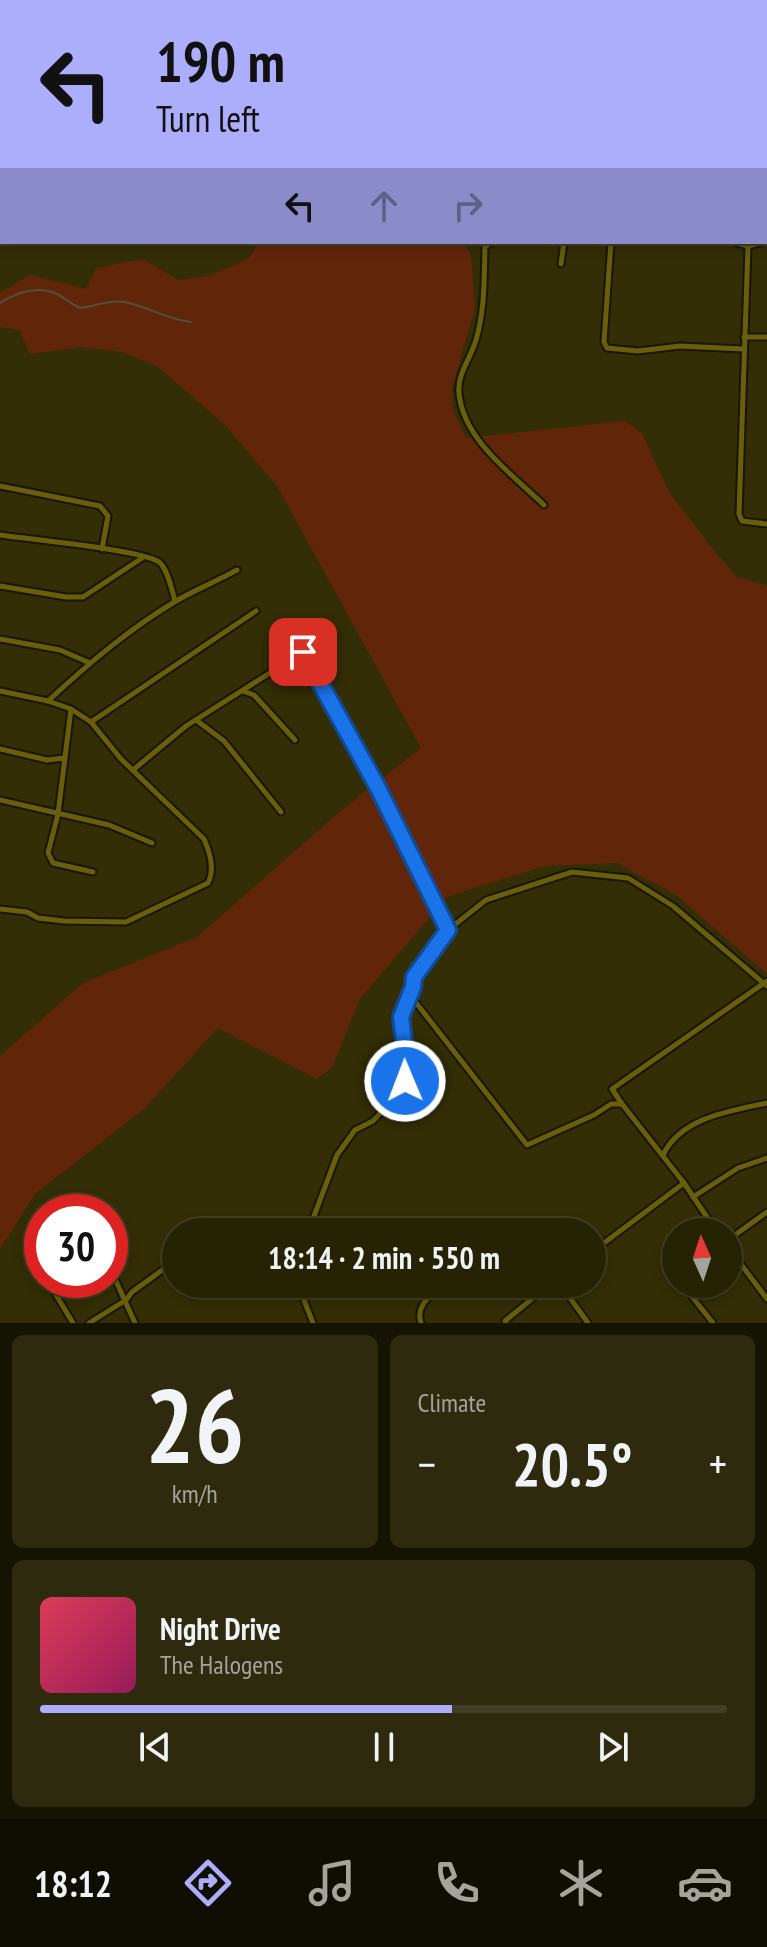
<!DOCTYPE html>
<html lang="en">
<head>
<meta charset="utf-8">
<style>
  body { margin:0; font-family:"PT Sans Narrow",sans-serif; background:#2e2a0e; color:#f1f3f6; height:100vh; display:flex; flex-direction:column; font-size:30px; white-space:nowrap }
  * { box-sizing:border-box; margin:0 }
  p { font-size:26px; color:#a4a49a }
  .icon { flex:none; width:44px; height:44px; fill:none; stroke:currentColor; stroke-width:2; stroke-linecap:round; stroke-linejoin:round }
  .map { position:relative; height:1323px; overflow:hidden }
  .details { display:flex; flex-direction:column; gap:12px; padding:12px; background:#151302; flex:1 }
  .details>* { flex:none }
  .banner { position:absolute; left:0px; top:0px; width:768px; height:244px; box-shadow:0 4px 12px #0003,0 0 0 2px #423f26; background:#adaefb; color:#111; overflow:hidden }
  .needle { width:52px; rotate:357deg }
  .buttons { position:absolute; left:662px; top:1218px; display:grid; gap:16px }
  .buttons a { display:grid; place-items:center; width:80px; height:80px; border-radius:50%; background:#262204; box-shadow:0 4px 12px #0003,0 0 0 2px #423f26; font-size:40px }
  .speed { position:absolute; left:24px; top:1194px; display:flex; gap:16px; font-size:40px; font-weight:700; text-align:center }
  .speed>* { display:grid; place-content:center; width:104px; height:104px; border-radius:50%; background:#262204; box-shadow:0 4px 12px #0003,0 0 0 2px #423f26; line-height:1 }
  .speed .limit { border:12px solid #d22; background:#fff; color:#111 }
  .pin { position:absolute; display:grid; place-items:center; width:68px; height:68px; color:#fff; margin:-34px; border-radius:16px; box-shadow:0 4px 12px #0006 }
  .me { position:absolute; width:88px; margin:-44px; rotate:359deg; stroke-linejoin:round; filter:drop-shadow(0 0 6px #0008) }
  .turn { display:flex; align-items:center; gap:28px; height:168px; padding:0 24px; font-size:36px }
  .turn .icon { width:104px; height:104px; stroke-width:2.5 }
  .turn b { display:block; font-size:56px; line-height:68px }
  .lanes { display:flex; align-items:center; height:76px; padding:0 24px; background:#0003; justify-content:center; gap:40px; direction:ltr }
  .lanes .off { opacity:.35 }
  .big { font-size:60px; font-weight:800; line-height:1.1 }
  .details .widget { flex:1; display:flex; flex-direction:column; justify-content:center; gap:12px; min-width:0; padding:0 28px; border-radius:12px; background:#2e2a0e }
  .details .dial { align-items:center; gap:0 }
  .dial b { font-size:104px; line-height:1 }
  .song { display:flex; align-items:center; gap:24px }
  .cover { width:96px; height:96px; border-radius:12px; background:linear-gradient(135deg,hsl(350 70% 55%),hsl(330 70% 35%)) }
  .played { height:8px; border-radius:4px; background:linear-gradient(90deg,#adaefb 60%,#423f26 60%) }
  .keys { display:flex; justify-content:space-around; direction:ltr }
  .heat { display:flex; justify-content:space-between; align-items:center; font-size:44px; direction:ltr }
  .details .tiles { flex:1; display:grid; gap:12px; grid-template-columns:1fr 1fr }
  .widget:last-child { grid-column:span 2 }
  .trip { position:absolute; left:162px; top:1218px; width:444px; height:80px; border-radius:40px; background:#262204; box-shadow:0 4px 12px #0003,0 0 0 2px #423f26; font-weight:800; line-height:80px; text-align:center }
  .dock { display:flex; height:128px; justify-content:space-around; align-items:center; background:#0f0e02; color:#a4a49a }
  .dock .icon { width:56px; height:56px }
  .dock .selected { color:#adaefb }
  .dock b { font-size:36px; color:#f1f3f6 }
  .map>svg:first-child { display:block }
</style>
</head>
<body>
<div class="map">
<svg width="767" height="1323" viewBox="0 0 767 1323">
  <rect width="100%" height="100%" fill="#332e05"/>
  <g fill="#61260a">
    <polygon points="307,0 514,0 518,2 307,2"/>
    <polygon points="259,242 462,242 471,254 475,309 452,387 453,410 466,438 625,421 642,433 669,492 715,552 737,577 767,586 767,974 676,895 617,863 544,866 447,897 360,999 332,1068 316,1079 218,1028 144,1109 35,1194 0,1249 0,1056 83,983 197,937 344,808 421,748 277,486 226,426 158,367 122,352 81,347 30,354 19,330 0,327 0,293 30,275 86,289 96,268 143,259 178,280 209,276 248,259"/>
  </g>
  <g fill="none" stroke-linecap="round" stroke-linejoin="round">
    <g stroke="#52503a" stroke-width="2">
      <polyline points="322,0 322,2"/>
      <path d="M0,303C17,292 37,285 57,294C65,298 71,304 80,308C94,307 109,299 124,302C147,306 168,320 191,322"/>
    </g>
    <defs>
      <g id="minor">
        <polyline points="39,2 41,0"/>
        <polyline points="615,2 615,0"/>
        <polyline points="733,2 734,0"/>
        <polyline points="766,18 767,18"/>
        <polyline points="0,20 2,20"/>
        <polyline points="0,80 2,82"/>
        <polyline points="0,138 2,138"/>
        <polyline points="0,215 2,216"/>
        <path d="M496,242L490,243L485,247C484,279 485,309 476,340C471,358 457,374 459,393C463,440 513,475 544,505"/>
        <polyline points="611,242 604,342 607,348 638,351 680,346 743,349"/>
        <polyline points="733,242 748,246 764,242"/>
        <polyline points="748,246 739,514 742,521 767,524"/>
        <polyline points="561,264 564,242"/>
        <polyline points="744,337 767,337"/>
        <polyline points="0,486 100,506 108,516 102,549"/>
        <path d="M0,535C26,539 144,550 159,562C168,569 172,591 175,601"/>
        <polyline points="0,586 66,597 83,597 142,558"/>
        <polyline points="0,639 60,650 90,663"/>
        <path d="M0,691L48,701L71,709L91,722L121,759L204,839C210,853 215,869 208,883L126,922L64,921L38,918L27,912L0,909"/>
        <polyline points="243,691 254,695 295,740"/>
        <path d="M48,701C88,664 129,629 176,601C195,590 217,581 237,570"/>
        <polyline points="71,709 58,814 48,853 53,863 93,872"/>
        <polyline points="196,720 224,741 281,812"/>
        <polyline points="91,722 256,611"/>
        <polyline points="0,749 47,760 65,758"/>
        <polyline points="133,770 186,726 303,652 377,786 448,930 414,977 413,987 401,1017 405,1049 405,1081 401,1091 373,1121 355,1130 337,1155 308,1232"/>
        <polyline points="0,800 109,825 152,843"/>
        <polyline points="448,930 486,900 572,872 628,878 673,906 767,986"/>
        <polyline points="410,995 527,1145 594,1115 611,1104 622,1104 684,1183 717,1232"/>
        <polyline points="622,1104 612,1089 767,981"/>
        <path d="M663,1155C681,1117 731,1111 767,1103"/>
        <polyline points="693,1197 738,1168 767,1158"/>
        <polyline points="728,1240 767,1212"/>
        <polyline points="728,1247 767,1299"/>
        <polyline points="592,1252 684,1183"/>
        <polyline points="110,1268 135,1323"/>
        <polyline points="40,1270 42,1273"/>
        <polyline points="47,1280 73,1323"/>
        <polyline points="303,1284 302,1295 313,1323"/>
        <polyline points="560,1284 588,1323"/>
        <polyline points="686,1289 713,1323"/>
        <polyline points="89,1323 126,1300 132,1292 176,1260"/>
        <path d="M421,1323C415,1305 431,1296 443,1284"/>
        <polyline points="506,1323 505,1321 550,1284"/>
      </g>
    </defs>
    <use href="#minor" stroke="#191601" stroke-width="9"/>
    <use href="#minor" stroke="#675f0c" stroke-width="5"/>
  </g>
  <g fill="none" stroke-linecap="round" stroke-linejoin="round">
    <defs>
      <polyline id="route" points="303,652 377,786 448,930 414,977 413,987 401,1017 405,1049 405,1081"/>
    </defs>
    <use href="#route" stroke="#114b97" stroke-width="20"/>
    <use href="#route" stroke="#1a73e8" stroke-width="14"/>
  </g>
</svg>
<div class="buttons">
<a><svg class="needle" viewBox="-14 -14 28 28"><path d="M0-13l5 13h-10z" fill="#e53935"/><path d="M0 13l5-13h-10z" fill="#a4a49a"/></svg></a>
</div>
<div class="speed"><div class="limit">30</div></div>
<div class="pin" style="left:303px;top:652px;background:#d93025"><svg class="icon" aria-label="arrive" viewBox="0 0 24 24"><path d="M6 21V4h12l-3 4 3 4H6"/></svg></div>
<svg class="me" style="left:405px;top:1081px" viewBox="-20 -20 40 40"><circle r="17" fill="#1a73e8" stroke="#fff" stroke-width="3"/><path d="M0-11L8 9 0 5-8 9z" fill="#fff"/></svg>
<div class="trip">18:14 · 2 min · 550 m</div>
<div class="banner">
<div class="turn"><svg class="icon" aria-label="left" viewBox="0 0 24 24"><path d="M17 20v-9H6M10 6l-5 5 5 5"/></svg><div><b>190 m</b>Turn left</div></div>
<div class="lanes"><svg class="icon" aria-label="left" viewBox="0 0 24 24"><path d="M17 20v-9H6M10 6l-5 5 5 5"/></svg><svg class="icon off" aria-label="ahead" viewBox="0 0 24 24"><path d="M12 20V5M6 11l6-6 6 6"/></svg><svg class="icon off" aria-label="right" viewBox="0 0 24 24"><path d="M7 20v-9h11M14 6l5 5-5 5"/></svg></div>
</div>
</div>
<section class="details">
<div class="tiles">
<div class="widget dial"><b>26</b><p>km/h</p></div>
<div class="widget"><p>Climate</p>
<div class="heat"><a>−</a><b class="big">20.5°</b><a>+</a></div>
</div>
<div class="widget">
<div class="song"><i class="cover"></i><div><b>Night Drive</b><p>The Halogens</p></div></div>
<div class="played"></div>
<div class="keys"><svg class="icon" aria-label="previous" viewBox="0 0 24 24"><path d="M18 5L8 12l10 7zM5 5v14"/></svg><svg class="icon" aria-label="pause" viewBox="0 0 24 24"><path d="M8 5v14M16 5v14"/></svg><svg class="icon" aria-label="next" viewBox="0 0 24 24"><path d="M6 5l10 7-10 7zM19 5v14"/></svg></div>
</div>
</div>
</section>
<nav class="dock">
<b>18:12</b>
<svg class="icon selected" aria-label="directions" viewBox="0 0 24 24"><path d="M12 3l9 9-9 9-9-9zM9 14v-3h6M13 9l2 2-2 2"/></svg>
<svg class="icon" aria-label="music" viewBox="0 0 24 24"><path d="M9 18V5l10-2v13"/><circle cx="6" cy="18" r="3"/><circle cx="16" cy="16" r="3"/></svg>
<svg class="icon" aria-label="phone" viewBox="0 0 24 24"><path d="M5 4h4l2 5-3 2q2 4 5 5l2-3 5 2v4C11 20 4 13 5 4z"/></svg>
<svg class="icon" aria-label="climate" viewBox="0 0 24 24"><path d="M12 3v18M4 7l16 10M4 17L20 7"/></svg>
<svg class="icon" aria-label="car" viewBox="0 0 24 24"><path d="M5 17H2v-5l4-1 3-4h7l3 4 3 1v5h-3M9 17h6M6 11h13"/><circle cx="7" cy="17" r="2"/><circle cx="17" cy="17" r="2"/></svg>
</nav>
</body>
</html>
